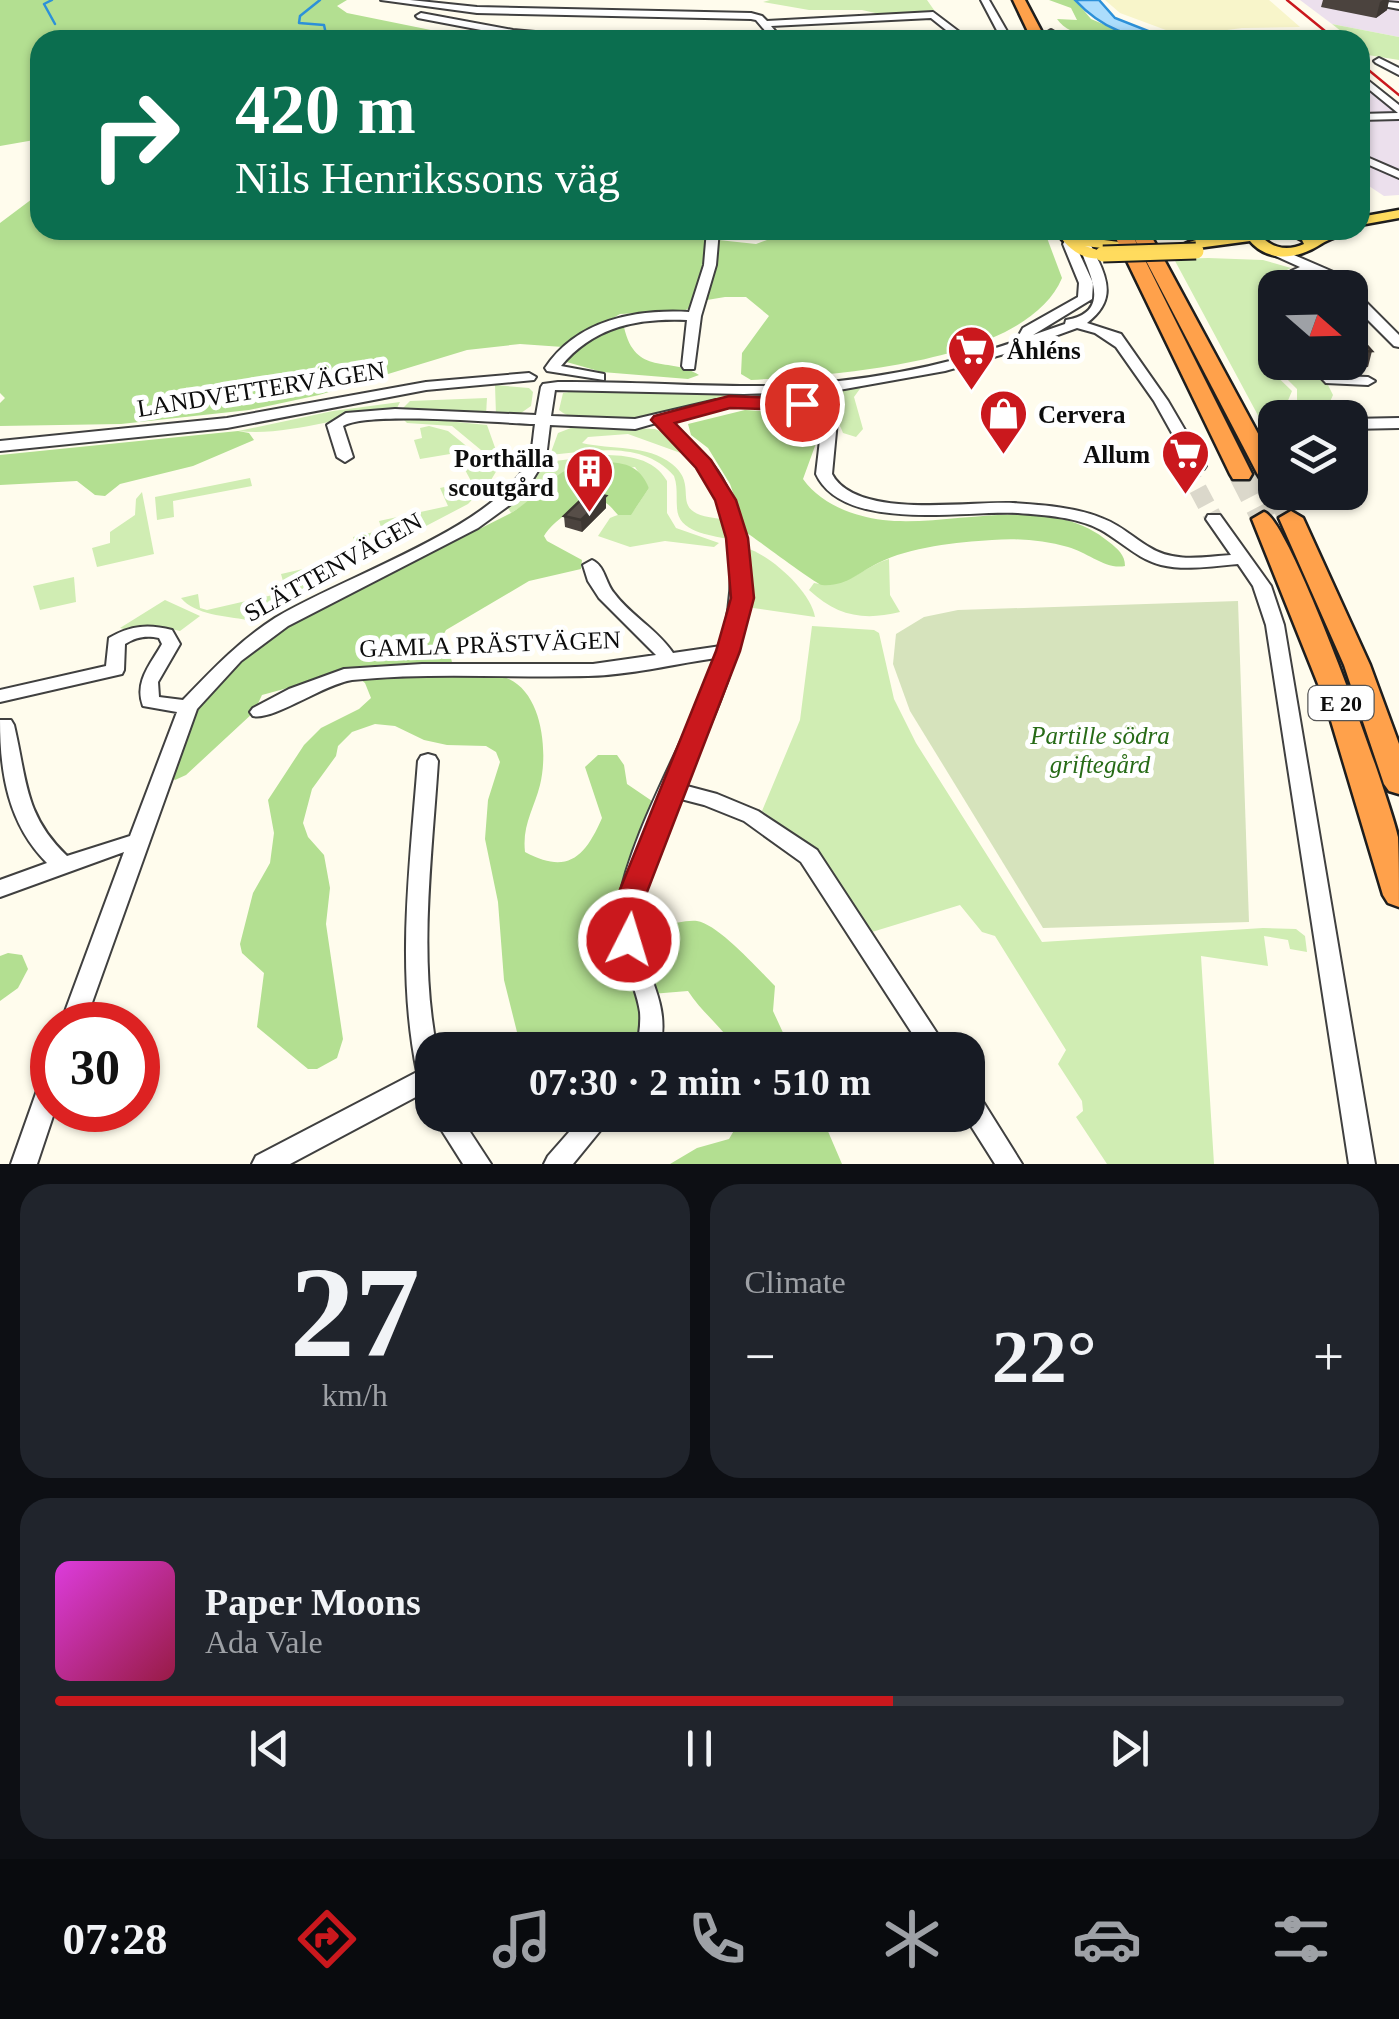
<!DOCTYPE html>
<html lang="en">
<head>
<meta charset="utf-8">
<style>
  body { margin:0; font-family:Georgia,serif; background:#20242c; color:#f1f3f6; height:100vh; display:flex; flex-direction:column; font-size:38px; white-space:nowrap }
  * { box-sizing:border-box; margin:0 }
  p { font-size:32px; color:#9ea1a6 }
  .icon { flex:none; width:55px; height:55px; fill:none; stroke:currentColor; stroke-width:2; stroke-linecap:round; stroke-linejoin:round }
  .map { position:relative; height:1164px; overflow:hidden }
  .side { display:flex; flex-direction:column; gap:20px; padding:20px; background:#0d0f14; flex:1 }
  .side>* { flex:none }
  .banner { position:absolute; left:30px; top:30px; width:1340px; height:210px; border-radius:30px; box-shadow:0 2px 8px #0004; background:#0b6e4f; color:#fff; overflow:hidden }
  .needle { width:65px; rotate:110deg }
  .fabs { position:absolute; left:1258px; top:270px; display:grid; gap:20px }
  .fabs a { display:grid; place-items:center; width:110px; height:110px; border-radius:20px; background:#171b24; box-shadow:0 2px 8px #0004; font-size:50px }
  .speed { position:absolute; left:30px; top:1002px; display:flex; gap:20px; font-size:50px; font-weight:700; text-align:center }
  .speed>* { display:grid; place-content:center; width:130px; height:130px; border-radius:50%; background:#171b24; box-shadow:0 2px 8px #0004; line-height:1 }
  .speed .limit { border:15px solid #d22; background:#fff; color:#111 }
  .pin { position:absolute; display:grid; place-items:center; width:85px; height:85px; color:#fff; margin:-42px; border:5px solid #fff; border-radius:50%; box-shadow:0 2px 10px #0007 }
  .me { position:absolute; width:110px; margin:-55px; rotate:5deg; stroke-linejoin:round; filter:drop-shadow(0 0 8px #0008) }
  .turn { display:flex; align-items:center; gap:35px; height:210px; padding:0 40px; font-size:45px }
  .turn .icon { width:130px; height:130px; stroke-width:2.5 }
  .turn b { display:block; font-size:70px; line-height:85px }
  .big { font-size:75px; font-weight:800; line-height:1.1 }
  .side .card { flex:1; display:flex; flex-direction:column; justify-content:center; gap:15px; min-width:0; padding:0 35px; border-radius:30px; background:#20242c }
  .side .dial { align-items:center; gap:0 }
  .dial b { font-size:130px; line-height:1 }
  .song { display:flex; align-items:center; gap:30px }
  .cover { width:120px; height:120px; border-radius:15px; background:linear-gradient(135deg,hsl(300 70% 55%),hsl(340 70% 35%)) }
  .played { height:10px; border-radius:5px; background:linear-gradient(90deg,#ca181d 65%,#363941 65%) }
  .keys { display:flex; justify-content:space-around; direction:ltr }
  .heat { display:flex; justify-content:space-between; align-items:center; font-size:55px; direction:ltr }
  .side .tiles { flex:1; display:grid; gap:20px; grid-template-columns:1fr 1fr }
  .card:last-child { grid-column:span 2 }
  .trip { position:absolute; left:415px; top:1032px; width:570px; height:100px; border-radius:30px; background:#171b24; box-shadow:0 2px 8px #0004; font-weight:800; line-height:100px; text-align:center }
  .menu { display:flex; height:160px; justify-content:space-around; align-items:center; background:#090b0e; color:#9ea1a6 }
  .menu .icon { width:70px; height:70px }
  .menu .active { color:#ca181d }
  .menu b { font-size:45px; color:#f1f3f6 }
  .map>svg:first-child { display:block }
</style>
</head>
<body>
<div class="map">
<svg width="1399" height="1164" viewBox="0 0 1399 1164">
  <rect width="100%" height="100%" fill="#fffced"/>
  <g fill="#ece0ed">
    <polygon points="1300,0 1399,0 1399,37 1332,24"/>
    <polygon points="1360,74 1399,108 1399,195 1384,196 1360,180"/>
  </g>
  <polygon fill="#f8f5ca" points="1105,0 1269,0 1300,27 1242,28 1182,36 1120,13"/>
  <g fill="#d0edb3">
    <polygon points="770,0 927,0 934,10 884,15 862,10 809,10 763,2"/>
    <polygon points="1332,24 1399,37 1399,60 1368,55 1360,47 1360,40 1352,40"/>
    <polygon points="1295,30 1305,40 1197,38 1210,31"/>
    <polygon points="1208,258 1263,260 1291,268 1276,275 1275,321 1258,345 1261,361 1292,391 1281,417 1261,421 1174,259"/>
    <polygon points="1294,363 1306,376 1325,379 1333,395 1329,404 1297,404 1297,389 1286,378 1291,376 1274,364"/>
    <polygon points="495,385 529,388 533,392 531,406 521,413 496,415"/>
    <path d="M862,386L854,397L863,429L856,437L843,433C828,386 744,392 703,402C668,411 591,436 559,410L563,393L585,389L733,394Z"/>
    <polygon points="487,398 486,415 407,412 403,408 410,401"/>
    <path d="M400,402L395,412C343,414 289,437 238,431L333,411Z"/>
    <polygon points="406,417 487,425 498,456 481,450 452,426 407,423 403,419"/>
    <path d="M429,426L448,431L475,453L500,465L491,480L468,504L247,620C226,616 195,615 181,598L198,594L200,608L207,610L286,592L281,574L360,556L353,537L382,530L379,521L448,506L440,488L471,481L456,453L420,459L414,440L422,438L420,428Z"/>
    <path d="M576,426L655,429L669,435L689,456L628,434L588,437L582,443C611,450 647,444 672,464C703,488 662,514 723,519L728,539C709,535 678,532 677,508C676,496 678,487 674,476C643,440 592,451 550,455L558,433Z"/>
    <path d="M603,455C627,455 654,458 667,481V513L676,528L719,543L714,547L665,541L630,547L598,536L610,518C643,505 626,521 649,488L635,467L549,480L536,497L511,513L508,508L527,490L547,462Z"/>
    <polygon points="250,478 252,486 173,501 174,517 157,520 155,497"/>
    <polygon points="142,492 154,554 97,567 92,548 110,543 110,532 135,515 136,499"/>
    <path d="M746,548C771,555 811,592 815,617L753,608L749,602Z"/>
    <path d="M889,559L890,595L900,612C863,621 837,616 809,590L814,583C846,590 862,567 889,559Z"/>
    <polygon points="74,577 76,602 40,610 33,586"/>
    <path d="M165,600L200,616L180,631C159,625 140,634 120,628Z"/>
    <path d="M812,626L874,630L879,633L894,699L916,743L1042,942L1263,928L1296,929L1305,936L1307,952L1290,949L1288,940L1264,936L1268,966L1201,956L1214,1164H1107L1076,1117L1083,1111L1082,1101L1058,1064L1066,1050L995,936L982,932L960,905L872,932C836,877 816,849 762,811L800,720Z"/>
  </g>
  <g fill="#b3df91">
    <polygon points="0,0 347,0 337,6 347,13 480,40 40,40 40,139 0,146"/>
    <path d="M1049,0H1075L1091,19L1141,40C1116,40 1072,41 1057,19L1077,20L1071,8Z"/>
    <path d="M40,193V230H710L709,239L756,244L767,240L771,230H1044L1062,278C1026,364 832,375 751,380L741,374L742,353L769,316L746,297H725L701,301L684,311L620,314L563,347L520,344L467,350L319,395L249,410L121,424L0,426V403L5,398L0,393V223Z"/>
    <path d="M617,325L624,327C635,377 670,356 699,375L688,379L602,372L563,361L582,344Z"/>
    <path d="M745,410L792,413L814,423L819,435L803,479C821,504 852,516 883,520C953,528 1049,491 1109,542C1118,549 1125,555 1125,566C1106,570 1087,552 1068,547C1043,540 1018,538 992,540C957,542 910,547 878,563C859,572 846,587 822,585C816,584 759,541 747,533L730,484L708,448L691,435L688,424Z"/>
    <polygon points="238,431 249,433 254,440 193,466 120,484 105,496 95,495 77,481 0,485 0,455"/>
    <path d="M599,462C623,462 639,464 649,488L631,515H618C614,511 611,506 606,503C590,493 551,522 544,536L547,541L582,560L581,569L529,581L446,630L439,643L451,658L455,675C471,676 494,673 509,679C543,695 548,753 540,785C534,809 522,825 525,852C568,875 585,857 602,818L585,767L598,755H617L624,765L627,784L652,801L619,933C643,933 679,919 697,921C718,924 759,970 775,986L773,1011L791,1050H736C723,1027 702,1013 688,991L639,995L645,1029L637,1039L589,1050H536L518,1036L504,980L498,902L485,839L488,800L500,762L496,752L486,746L447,745L424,740L395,726L375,724L352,732L338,746L336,756L312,789L303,823L308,837L324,855L330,888L326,924L343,1039L337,1058L317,1069H308L257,1027L264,973L242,953L240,944L253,893L270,863L274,833L268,800L304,745L321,728L359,709L371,698L365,683L350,671L262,695L254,712L186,775L175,780L168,776L190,714L226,671L274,633L511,513C546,492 554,464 599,462Z"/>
    <polygon points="8,953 22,955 28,969 18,988 0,1001 0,956"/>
    <polygon points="743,1115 821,1115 842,1164 670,1164 697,1148 729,1139"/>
  </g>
  <polygon fill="#d6e3bc" points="1238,601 1249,922 1043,928 910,711 893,664 896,634 924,617 958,610"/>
  <path fill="#acddfc" stroke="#2d91d9" stroke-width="2.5" d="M1075,0H1099L1115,18L1171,40C1131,40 1101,28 1075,0Z"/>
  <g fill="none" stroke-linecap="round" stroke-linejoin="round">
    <g stroke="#2d91d9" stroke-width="2.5">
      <polyline points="52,0 44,4 55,24"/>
      <polyline points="320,0 300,16 299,23 324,25 327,39"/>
    </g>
    <polyline stroke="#dbd8cb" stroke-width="18" stroke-dasharray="18 9" stroke-linecap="butt" points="1185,465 1214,519"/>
    <g stroke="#dbd8cb" stroke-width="25" stroke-dasharray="25 12" stroke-linecap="butt">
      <polyline points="1241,474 1264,519"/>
      <polyline points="1278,492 1291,518"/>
    </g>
    <defs>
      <g id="minor">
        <polygon points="381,0 410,0 477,7 751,13 762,16 767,21 933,12 970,40 892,40 897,37 951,34 931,18 771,26 783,40 773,40 756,20 751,19 477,13"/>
        <polygon points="981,0 989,0 1012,40 1002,40"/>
        <polygon points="1363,0 1399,3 1399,9 1367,3"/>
        <polygon points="421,13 513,30 591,37 596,40 513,36 418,18 416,16"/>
        <polygon points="1051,30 1056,33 1058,40 1048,40 1046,33"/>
        <polygon points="1379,58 1399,68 1399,75 1376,63 1374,61"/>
        <polygon points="1360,74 1399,105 1399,119 1360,120 1360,114 1398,113 1360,82"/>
        <polygon points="1360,154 1399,171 1399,178 1360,161"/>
        <path d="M707,230H719L716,265L701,316L694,369H684L682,366L687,320C638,318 594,326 561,366L604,374V380L547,371L545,368C577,320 635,309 689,312L704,265Z"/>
        <path d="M1084,238C1092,244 1092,249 1097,258C1110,284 1113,303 1087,323L1121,334L1168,401L1206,466L1204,469H1192L1154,401L1116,347L1095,333L1077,328L1011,352L945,371L839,390L744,394L555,390L551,416L635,419L716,400L770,397L810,403L837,421L832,474C856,520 969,501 1013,503C1043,505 1076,507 1104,519C1120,525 1134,538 1149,547C1174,563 1203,557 1231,555L1206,519L1208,515H1220L1271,586L1284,625L1375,1164H1349L1266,625L1253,586L1238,564C1212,566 1186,571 1161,565C1138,559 1122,542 1101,530C1077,517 1045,515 1018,513C964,510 843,533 816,474L822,423C780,391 717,408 669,420C688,440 713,459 725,484C778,588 727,688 683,785L717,794L758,811L817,850L948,1050H923L801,862L744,821L704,805L677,798C661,833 635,891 639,930C643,977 671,997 660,1050H636C639,1037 641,1025 640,1012C635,976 610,946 617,908C634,821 687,742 716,658C674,664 630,675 588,676C509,678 430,672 352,680C324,684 273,721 253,716L250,712L253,708L289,689L344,669L422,664H593L656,655L599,598L588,581L583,565L592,560C605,566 605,582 614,593C631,616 657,629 673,653L721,646C735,591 737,533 708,481C695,459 673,442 656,423L635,429L550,425L546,458L530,484L511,504L478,528L288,626L241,661L197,709L84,1025H60L124,852L0,897V880L47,863C8,824 0,773 0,720H11L14,725C27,780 24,815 67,856L130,836L177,712L143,706C134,682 150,665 162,644L159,638C146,635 136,637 125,644L124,670L122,674L0,702V690L106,666L109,638C131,625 149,624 172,630L180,644L158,682L159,697L183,700C212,670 239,641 275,618C340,578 494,528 528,462C533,451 533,436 535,424C499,423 368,411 343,426L353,457L345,462L337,457L327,425L346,413L395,409L536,415L541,387L543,384L558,382C629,381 701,387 772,386C857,383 940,368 1020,340L1018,337L1023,328L1078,297L1079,283L1063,244L1065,241L1075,244L1093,283L1092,299L1033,335L1065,324L1066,320C1116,312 1086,269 1078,242Z"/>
        <polygon points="1273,246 1338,274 1339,277 1333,281 1314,273 1303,274 1304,288 1290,288 1291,271 1300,267 1269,253 1269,247"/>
        <polygon points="1350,290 1355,291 1399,335 1399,347 1394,346 1350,302"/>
        <polygon points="1306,362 1322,362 1335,376 1368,377 1375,381 1368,385 1326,383"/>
        <polygon points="529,373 536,377 534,380 426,390 227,428 0,451 0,441 227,418 426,382"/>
        <polygon points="1399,418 1399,428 1350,429 1350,419"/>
        <path d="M428,754L435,756L438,761C432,856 418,956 437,1050H432V1092L427,1091L290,1164H252L256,1156L417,1072C396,969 410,865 418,761L421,756Z"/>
        <polygon points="52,1072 52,1110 55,1110 37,1164 11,1164 40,1082 43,1075"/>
        <polygon points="968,1089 977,1092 1022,1164 995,1164 964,1115 968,1115"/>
        <polygon points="432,1115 459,1115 491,1164 463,1164"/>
        <polygon points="584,1115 613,1115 573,1164 544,1164 548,1156"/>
      </g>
      <g id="major">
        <polygon points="1399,210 1399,218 1360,225 1360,217"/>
        <path d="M1056,230H1070L1076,240L1071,230H1085L1089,238L1119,242L1126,246L1119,250L1085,246L1110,254C1090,267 1066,249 1056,230Z"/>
        <path d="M1249,230H1267L1260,235C1272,249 1288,251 1304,244L1302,240L1282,230H1302L1315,237L1331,230H1350C1342,236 1330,238 1321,244C1300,258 1270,264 1250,241L1190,249L1183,245C1202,234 1229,241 1249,230Z"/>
      </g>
      <g id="highway">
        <polygon points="1013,0 1025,0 1046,40 1032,40"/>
        <polygon points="1112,230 1130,230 1252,474 1249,479 1233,479 1230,474"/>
        <polygon points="1130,230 1148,230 1275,465 1275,478 1260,478 1257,473"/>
        <polygon points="1291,511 1303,518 1370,665 1399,744 1399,794 1389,791 1384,784 1344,665 1279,518"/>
        <path d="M1264,512C1290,518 1389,796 1398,837C1399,859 1399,885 1399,907L1388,903L1383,895L1326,704L1252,519Z"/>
      </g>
    </defs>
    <use href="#minor" stroke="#404040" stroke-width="4"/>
    <use href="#major" stroke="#1e1e1e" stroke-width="5"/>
    <use href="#highway" stroke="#1e1e1e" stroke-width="5"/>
    <use href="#minor" fill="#fff" fill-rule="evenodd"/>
    <use href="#major" fill="#ffdb5d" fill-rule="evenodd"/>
    <use href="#highway" fill="#ffa14b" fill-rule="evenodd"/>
    <g stroke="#ca181d" stroke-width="2.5">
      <polyline points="1287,0 1336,40"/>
      <polyline points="1360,63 1399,95"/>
    </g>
    <defs>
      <polyline id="major-bridge" points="1103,254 1196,251"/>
    </defs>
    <use href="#major-bridge" stroke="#1e1e1e" stroke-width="19" stroke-linecap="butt"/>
    <use href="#major-bridge" stroke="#ffdb5d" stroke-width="15"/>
  </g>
  <g fill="#4b433e">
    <polygon points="1323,0 1389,0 1387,10 1376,18 1321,7"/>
    <polygon points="1350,333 1372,351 1368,367 1344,369 1339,362 1350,362"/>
    <polygon points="606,496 606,508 582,532 565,527 564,516"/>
  </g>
  <g fill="#3d3732">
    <polygon points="1383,0 1389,0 1387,10 1376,18 1380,2"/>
    <polygon points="606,496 606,508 582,532 581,520"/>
  </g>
  <g fill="#574e48" stroke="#3d3732" stroke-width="2.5">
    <polygon points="1350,333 1356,333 1372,351 1350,352"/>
    <polygon points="589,492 606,496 581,520 564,516"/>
  </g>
  <path fill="#ca181d" stroke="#831013" stroke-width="2.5" d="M729,396L802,399L812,404L802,410L730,408L675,423L711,460L736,500L748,538L754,598L740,651L647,892C643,910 648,933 639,949L629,952L618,949C609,931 613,910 619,892L716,651L731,598L726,538L715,500L696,468L651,420L654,416Z"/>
  <defs>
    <symbol id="supermarket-pin" viewBox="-11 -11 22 30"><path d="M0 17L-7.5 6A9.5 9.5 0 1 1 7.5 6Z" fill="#ca181d" stroke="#fff"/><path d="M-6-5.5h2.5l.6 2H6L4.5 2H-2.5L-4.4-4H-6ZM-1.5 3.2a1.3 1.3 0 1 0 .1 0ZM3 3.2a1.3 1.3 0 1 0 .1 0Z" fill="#fff"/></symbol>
    <symbol id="shop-pin" viewBox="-11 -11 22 30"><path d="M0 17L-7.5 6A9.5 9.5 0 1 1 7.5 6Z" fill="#ca181d" stroke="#fff"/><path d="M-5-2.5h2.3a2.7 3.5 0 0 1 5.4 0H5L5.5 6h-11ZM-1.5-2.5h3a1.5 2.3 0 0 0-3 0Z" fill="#fff"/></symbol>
    <symbol id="building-pin" viewBox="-11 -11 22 30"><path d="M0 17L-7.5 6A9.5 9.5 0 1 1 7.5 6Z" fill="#ca181d" stroke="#fff"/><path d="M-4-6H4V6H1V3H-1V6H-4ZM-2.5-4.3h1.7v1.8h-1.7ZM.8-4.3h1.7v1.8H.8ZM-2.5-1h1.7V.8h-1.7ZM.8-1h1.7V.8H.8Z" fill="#fff"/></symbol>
  </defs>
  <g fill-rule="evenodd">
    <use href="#supermarket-pin" x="944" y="322" width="55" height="75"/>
    <use href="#shop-pin" x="976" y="386" width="55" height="75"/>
    <use href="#supermarket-pin" x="1158" y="426" width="55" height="75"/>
    <use href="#building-pin" x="562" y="444" width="55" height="75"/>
  </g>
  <g text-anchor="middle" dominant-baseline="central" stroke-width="10" stroke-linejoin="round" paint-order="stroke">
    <rect fill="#fff" stroke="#565656" stroke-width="2.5" x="1308.5" y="686" width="65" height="34" rx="8"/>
    <g font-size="22" font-weight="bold" fill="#0d0d0d">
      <text x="1341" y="703">E 20</text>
    </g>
    <g font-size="25" font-weight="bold" fill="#0d0d0d" stroke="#fff" text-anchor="start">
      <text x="1007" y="350">Åhléns</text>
      <text x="1038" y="414">Cervera</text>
      <text x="1150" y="454" text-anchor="end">Allum</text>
      <text x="554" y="458" text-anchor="end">Porthälla<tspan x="554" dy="29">scoutgård</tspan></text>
    </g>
    <g font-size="25" fill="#0d0d0d" stroke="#fff">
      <text transform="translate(261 389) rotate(-9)">LANDVETTERVÄGEN</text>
      <text transform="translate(333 567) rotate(-29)">SLÄTTENVÄGEN</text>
      <text transform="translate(490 644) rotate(-2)">GAMLA PRÄSTVÄGEN</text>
    </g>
    <g font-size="25" font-style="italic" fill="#276b17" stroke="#fff">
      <text x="1100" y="735">Partille södra<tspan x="1100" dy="29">griftegård</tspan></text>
    </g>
  </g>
</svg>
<div class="fabs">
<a><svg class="needle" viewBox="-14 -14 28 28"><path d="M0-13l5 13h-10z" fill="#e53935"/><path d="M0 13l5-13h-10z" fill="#9ea1a6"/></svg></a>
<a><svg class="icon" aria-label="layers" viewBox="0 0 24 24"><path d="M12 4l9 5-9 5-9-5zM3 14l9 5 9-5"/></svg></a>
</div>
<div class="speed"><div class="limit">30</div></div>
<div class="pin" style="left:802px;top:404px;background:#d93025"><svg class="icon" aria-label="arrive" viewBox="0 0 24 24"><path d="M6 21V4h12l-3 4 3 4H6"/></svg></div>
<svg class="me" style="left:629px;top:940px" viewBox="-20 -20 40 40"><circle r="17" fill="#ca181d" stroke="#fff" stroke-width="3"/><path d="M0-11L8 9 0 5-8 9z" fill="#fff"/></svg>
<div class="trip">07:30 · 2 min · 510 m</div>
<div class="banner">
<div class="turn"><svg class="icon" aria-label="right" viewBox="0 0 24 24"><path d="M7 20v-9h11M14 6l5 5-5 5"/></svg><div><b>420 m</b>Nils Henrikssons väg</div></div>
</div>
</div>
<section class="side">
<div class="tiles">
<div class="card dial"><b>27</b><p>km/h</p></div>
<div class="card"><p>Climate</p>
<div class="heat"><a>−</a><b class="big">22°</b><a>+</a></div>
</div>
<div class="card">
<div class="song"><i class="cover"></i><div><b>Paper Moons</b><p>Ada Vale</p></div></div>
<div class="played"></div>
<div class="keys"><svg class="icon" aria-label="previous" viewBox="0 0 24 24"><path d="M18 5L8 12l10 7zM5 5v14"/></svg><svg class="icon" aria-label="pause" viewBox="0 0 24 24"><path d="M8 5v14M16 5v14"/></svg><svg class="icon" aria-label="next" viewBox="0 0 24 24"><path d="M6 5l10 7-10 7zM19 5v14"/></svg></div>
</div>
</div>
</section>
<nav class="menu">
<b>07:28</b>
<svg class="icon active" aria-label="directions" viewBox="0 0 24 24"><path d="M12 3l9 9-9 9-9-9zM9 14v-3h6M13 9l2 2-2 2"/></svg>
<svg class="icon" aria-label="music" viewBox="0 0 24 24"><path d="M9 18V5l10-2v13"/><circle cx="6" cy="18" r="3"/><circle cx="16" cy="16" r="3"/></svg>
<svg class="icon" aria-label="phone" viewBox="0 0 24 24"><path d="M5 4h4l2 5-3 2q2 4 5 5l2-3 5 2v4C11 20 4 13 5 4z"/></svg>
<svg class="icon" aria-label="climate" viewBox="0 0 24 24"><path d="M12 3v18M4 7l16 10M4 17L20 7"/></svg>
<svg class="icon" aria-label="car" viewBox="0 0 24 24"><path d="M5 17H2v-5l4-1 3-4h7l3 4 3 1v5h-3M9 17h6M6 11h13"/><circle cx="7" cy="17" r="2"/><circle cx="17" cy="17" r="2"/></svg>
<svg class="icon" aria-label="filters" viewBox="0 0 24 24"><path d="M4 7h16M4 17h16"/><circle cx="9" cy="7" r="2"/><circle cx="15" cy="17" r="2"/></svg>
</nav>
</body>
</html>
